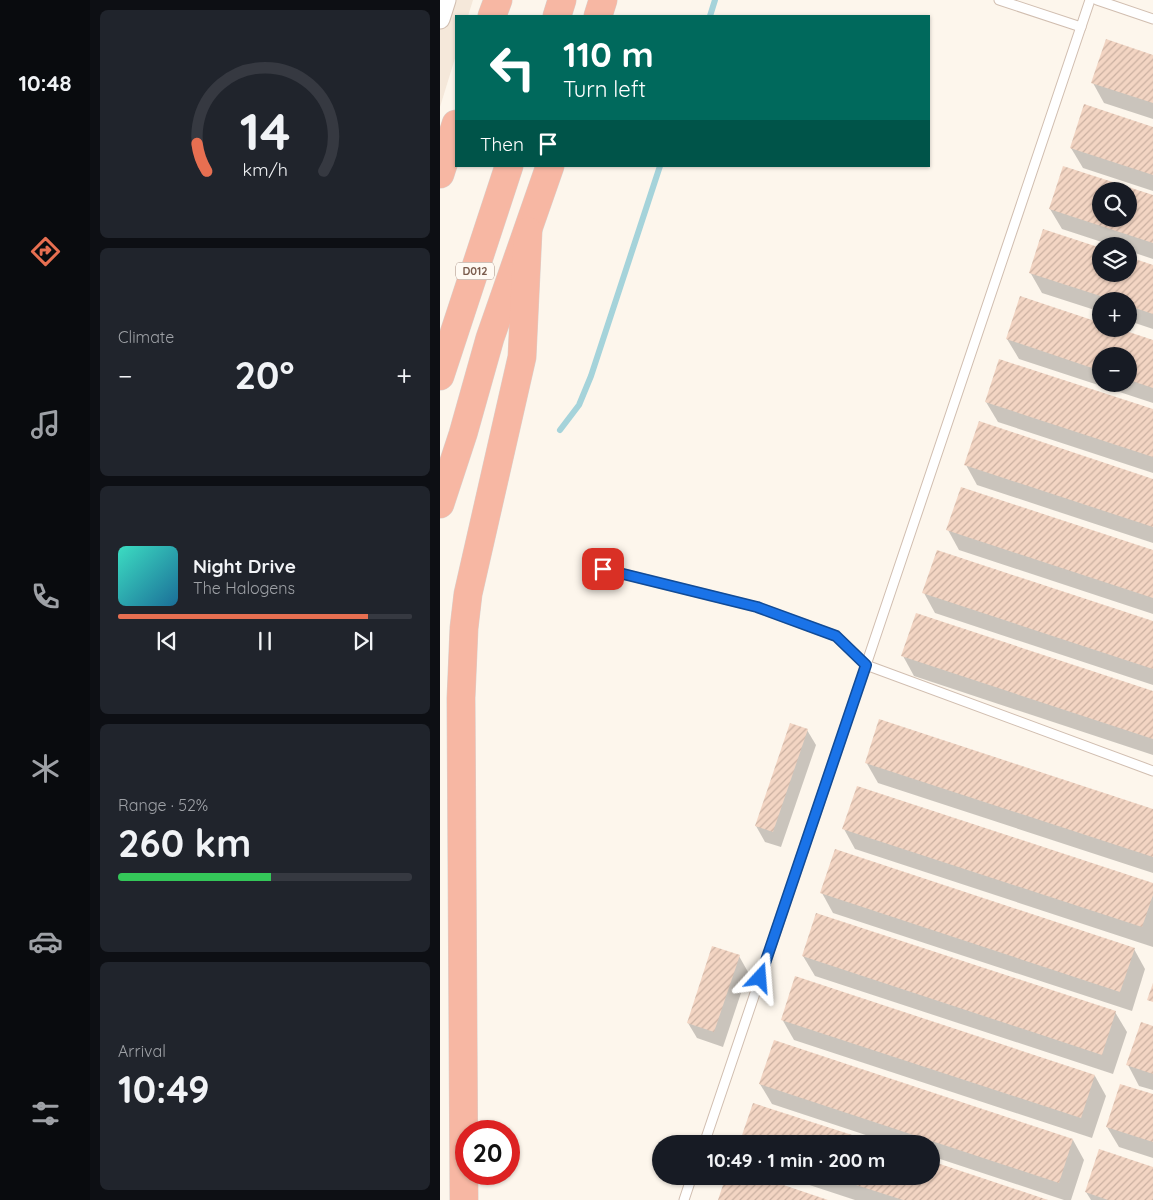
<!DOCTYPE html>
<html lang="en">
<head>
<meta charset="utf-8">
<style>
  body { margin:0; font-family:Quicksand,sans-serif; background:#20242c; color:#f1f3f6; height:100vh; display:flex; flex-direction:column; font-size:19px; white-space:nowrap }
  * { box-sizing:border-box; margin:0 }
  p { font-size:16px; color:#9ea1a6 }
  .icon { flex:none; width:28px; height:28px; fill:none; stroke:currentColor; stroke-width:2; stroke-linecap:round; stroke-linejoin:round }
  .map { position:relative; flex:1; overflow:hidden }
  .sheet { display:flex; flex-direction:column; gap:10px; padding:10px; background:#0d0f14; width:350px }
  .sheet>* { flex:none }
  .top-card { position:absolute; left:15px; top:15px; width:475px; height:152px; border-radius:0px; box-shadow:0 1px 4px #0004; background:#00695c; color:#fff; overflow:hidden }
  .tools { position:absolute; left:652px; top:182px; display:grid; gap:10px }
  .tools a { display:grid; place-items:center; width:45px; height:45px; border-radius:50%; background:#171b24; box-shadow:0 1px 4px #0004; font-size:25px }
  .speed { position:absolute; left:15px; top:1120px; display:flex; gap:10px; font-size:25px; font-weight:700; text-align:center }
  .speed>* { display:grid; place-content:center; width:65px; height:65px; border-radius:50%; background:#171b24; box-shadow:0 1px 4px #0004; line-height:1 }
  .speed .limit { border:8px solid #d22; background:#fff; color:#111 }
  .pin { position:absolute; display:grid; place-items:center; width:42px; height:42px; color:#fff; margin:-21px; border-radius:10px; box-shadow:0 2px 8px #0006 }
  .me { position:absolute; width:55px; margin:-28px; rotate:19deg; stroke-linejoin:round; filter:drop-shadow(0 0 4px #0008) }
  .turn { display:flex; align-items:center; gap:18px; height:105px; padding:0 25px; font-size:22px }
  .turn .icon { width:65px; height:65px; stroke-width:2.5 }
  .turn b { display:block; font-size:35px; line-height:42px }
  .then { display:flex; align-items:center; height:48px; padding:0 25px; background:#0003; gap:10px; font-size:19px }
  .big { font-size:38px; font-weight:700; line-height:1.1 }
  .sheet .card { flex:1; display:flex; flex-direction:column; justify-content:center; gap:8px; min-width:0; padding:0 18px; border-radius:8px; background:#20242c }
  .sheet .dial { align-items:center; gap:0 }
  .dial svg { height:130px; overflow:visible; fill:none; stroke:#363941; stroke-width:7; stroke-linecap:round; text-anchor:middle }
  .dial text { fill:#f1f3f6; stroke:none }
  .song { display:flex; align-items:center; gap:15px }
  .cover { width:60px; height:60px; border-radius:8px; background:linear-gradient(135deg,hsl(170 70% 55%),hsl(200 70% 35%)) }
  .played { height:5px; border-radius:2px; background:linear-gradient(90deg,#e76f51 85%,#363941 85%) }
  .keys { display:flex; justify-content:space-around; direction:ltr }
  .heat { display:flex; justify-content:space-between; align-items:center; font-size:28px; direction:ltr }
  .charge { height:8px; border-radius:4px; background:linear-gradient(90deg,#34c759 52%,#363941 0) }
  .trip { position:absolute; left:212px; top:1135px; width:288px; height:50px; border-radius:25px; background:#171b24; box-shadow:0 1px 4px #0004; font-weight:700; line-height:50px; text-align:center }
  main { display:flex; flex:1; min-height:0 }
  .menu { display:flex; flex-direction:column; width:90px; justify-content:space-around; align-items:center; background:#090b0e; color:#9ea1a6 }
  .menu .icon { width:35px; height:35px }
  .menu .on { color:#e76f51 }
  .menu b { font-size:22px; color:#f1f3f6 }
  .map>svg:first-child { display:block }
</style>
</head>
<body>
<main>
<nav class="menu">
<b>10:48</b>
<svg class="icon on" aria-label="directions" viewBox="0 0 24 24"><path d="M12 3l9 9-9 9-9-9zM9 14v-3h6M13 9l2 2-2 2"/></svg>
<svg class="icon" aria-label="music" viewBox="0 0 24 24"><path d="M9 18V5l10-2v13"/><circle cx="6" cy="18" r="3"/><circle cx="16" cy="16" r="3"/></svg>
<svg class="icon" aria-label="phone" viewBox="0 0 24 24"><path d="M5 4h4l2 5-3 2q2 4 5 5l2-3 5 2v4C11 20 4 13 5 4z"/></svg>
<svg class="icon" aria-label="climate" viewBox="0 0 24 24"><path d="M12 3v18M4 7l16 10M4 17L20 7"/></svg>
<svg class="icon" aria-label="car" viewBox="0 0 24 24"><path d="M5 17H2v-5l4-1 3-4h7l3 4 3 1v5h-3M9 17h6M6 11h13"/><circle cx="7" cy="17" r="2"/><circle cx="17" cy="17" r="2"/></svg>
<svg class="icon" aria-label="filters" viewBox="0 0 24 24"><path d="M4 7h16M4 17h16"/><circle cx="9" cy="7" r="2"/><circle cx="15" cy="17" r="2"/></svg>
</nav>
<section class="sheet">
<div class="card dial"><svg viewBox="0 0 100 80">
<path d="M14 69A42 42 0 1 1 86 69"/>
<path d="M14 69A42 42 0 0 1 8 52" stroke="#e76f51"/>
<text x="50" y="56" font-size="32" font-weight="700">14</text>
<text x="50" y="72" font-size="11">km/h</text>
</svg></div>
<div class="card"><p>Climate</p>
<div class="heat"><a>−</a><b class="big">20°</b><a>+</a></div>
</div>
<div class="card">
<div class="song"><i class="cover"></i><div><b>Night Drive</b><p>The Halogens</p></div></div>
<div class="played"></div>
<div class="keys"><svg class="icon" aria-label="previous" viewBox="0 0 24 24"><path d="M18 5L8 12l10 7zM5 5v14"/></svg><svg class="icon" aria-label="pause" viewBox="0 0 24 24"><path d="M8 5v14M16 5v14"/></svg><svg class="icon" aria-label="next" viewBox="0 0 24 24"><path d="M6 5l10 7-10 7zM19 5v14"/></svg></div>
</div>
<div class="card"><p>Range · 52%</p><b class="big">260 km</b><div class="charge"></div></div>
<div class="card"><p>Arrival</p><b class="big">10:49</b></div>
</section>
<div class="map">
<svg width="713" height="1200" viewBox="0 0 713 1200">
  <defs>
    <pattern id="building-hatch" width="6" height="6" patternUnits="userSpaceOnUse" patternTransform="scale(1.25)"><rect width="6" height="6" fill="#f3d5c3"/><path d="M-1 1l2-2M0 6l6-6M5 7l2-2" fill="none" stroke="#cab0a1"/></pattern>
  </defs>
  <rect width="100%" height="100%" fill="#fdf6ec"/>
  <polygon fill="#f5e8da" points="0,0 33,0 28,16 16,16 16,55 0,107"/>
  <g fill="#0003" fill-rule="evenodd">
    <polygon points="713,56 713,119 664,103 653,83"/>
    <polygon points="713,128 713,191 643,168 631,148"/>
    <path d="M624,167L713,196V259L689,251V246H674L622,229L610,209ZM661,191H689V219H661Z"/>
    <polygon points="604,231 661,250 661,274 689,274 689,259 713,267 713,329 689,321 689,301 661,301 661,312 602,293 590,272"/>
    <path d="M581,297L661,324V329H676L713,341V403L579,359L567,339ZM661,356H689V384H661Z"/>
    <polygon points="546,402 713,411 713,473 558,422"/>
    <polygon points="526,465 713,480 713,543 537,485"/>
    <polygon points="508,530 713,551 713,614 519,550"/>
    <polygon points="484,593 713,622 713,685 495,613"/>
    <polygon points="463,656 713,692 713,755 474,676"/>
    <polygon points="367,730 376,745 341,847 325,842 316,826"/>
    <polygon points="426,762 713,810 713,873 438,783"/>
    <polygon points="404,829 713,884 713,947 415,849"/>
    <polygon points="382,893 694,949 705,969 692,1011 393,913"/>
    <polygon points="299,956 308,972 283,1047 257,1038 248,1023"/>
    <polygon points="363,956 675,1012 687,1032 673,1074 375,976"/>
    <polygon points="342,1019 655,1076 666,1096 652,1138 354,1040"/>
    <polygon points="713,1027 713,1090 699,1086 688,1065"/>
    <polygon points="334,1042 633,1140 644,1160 631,1200 624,1200 491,1156 491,1144 453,1144 332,1104 320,1084"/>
    <polygon points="713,1096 713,1158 679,1147 667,1127"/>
    <polygon points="713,1168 713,1200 651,1200 646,1192"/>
    <polygon points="342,1176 491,1176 605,1200 415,1200"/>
  </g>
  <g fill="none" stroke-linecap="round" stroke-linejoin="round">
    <g stroke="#a5d3da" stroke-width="6">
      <polyline points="270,16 275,0"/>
      <polyline points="120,430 139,405 151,376 220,166"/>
    </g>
  </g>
  <g fill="url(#building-hatch)" fill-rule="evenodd">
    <polygon points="666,39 713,55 713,103 651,83"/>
    <polygon points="644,104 713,127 713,175 630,148"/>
    <path d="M623,166L713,195V243L609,209ZM661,191H689V219H661Z"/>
    <polygon points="603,229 661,248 661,274 689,274 689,257 713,265 713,314 689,306 689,301 676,301 589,273"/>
    <polygon points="580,296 661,323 661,329 680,329 713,340 713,388 689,380 689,356 661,356 661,371 566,339"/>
    <polygon points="559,359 713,409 713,457 545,402"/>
    <polygon points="539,421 713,479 713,527 524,465"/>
    <polygon points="521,487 713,550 713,598 506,530"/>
    <polygon points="497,550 713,621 713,669 482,593"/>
    <polygon points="476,613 713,691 713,739 461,656"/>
    <polygon points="439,719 713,809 713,857 425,763"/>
    <polygon points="350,723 368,729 333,832 315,826"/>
    <polygon points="417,786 713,883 713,895 702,927 402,829"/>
    <polygon points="395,849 695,948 680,992 380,893"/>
    <polygon points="376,913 676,1011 662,1055 362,956"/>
    <polygon points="272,946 300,955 274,1032 247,1023"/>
    <polygon points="355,976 655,1075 641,1118 341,1020"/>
    <polygon points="713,983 713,1002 707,1000"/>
    <polygon points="701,1022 713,1026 713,1074 686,1065"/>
    <polygon points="334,1040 633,1139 619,1183 319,1084"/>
    <polygon points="680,1084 713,1094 713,1142 666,1127"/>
    <polygon points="313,1103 437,1143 437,1144 299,1144"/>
    <polygon points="659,1149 713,1167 713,1200 668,1200 645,1192"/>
    <polygon points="491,1161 608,1200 463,1200 391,1177 491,1176"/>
    <polygon points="286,1176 317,1176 388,1200 278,1200"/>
  </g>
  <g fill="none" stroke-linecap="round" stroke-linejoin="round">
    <defs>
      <g id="lane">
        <polyline points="559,0 641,27"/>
        <polyline points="650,0 426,665 713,771"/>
        <polyline points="657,0 713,19"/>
        <polyline points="163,569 317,607 396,636 426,665 264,1144"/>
        <polyline points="244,1200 252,1176"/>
      </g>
      <polyline id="street" points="0,19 6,0"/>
      <g id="highway">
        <polyline points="52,16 58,0"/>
        <polyline points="117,16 122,0"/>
        <polyline points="158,16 163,0"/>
        <polyline points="0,174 16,124"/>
        <polyline points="0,376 69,166"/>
        <polyline points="0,504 23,434 50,338 110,166"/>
        <polyline points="24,1200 21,698 24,628 28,594 82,357 88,231"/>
      </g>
    </defs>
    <use href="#lane" stroke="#d1beb0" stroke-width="11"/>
    <use href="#street" stroke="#d1beb0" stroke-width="21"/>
    <use href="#highway" stroke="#dad1cd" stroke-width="29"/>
    <use href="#lane" stroke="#fff" stroke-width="9"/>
    <use href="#street" stroke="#fff" stroke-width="19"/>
    <use href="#highway" stroke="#f7b7a3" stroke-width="28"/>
  </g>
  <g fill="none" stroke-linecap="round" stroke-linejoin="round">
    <defs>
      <polyline id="route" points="163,569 317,607 396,636 426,665 320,978"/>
    </defs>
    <use href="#route" stroke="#114b97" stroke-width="12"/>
    <use href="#route" stroke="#1a73e8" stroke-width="9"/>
  </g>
  <g text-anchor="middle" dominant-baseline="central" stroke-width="4.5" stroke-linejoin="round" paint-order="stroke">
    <rect fill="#fffaf3" stroke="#a28b7f" stroke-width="1" x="16" y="262.5" width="38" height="17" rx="4"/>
    <g font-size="11" font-weight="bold" fill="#7a5c4d">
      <text x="35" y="271">D012</text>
    </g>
  </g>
</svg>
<div class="tools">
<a><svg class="icon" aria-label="search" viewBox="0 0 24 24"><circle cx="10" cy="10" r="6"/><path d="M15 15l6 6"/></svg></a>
<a><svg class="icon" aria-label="layers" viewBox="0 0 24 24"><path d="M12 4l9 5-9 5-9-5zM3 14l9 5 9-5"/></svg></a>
<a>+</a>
<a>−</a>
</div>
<div class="speed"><div class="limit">20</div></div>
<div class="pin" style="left:163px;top:569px;background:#d93025"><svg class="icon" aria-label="arrive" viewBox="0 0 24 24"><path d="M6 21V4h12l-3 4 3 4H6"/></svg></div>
<svg class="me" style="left:320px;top:978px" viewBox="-20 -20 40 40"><path d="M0-17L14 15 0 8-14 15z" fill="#1a73e8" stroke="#fff" stroke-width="4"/></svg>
<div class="trip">10:49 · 1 min · 200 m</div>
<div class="top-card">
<div class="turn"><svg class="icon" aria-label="left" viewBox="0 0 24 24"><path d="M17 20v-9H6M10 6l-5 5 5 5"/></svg><div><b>110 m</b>Turn left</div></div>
<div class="then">Then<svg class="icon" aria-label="arrive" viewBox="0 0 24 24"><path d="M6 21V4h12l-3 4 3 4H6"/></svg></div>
</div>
</div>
</main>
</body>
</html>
